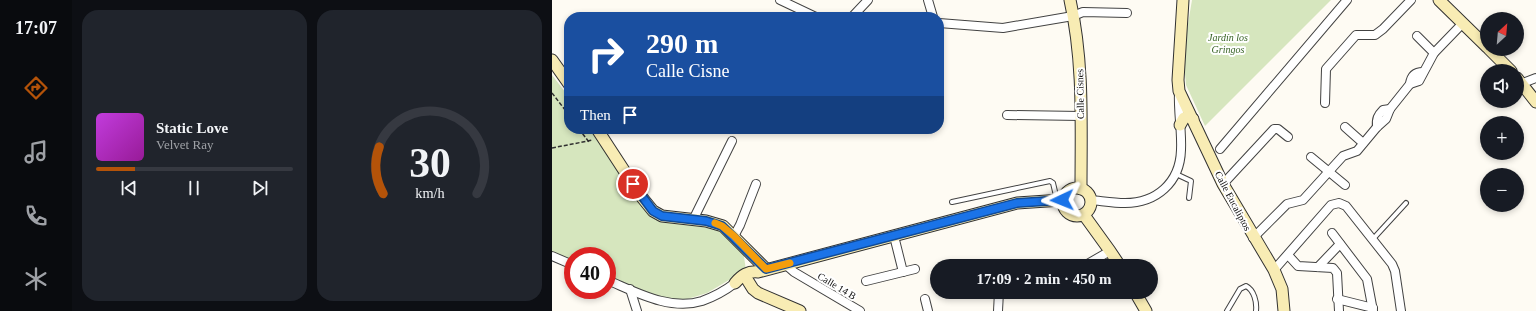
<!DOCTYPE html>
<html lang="en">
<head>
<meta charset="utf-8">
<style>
  body { margin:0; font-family:"Times New Roman",serif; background:#20242c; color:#f1f3f6; height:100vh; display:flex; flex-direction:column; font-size:15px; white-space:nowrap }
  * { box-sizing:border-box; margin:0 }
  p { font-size:13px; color:#9ea1a6 }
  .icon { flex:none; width:22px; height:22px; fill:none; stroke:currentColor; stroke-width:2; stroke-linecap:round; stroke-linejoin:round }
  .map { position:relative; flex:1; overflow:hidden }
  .sheet { display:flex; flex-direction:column; gap:10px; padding:10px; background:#0d0f14; width:480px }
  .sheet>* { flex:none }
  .guide { position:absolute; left:12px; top:12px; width:380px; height:122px; border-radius:16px; box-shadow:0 2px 6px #0003; background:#1a4fa0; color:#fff; overflow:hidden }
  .needle { width:26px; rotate:26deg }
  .tools { position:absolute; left:928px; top:12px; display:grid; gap:8px }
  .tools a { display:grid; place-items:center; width:44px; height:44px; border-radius:50%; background:#171b24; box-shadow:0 2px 6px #0003; font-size:20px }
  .speed { position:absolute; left:12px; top:247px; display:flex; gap:8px; font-size:20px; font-weight:700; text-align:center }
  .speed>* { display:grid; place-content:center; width:52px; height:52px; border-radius:50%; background:#171b24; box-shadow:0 2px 6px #0003; line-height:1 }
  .speed .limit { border:6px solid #d22; background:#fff; color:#111 }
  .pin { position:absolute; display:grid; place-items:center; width:34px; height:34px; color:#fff; margin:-17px; border:2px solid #fff; border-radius:50%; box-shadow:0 1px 4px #0007 }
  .me { position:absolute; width:44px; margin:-22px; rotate:268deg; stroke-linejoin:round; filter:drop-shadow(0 0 3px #0008) }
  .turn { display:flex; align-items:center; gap:14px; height:84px; padding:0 16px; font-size:18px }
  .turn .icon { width:52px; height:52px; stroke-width:2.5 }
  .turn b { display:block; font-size:28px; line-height:34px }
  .then { display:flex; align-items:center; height:38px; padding:0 16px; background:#0003; gap:8px; font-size:15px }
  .sheet .card { flex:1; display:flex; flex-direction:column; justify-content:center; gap:6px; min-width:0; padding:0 14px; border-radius:16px; background:#20242c }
  .sheet .dial { align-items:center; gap:0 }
  .dial svg { height:104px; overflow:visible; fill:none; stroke:#363941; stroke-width:7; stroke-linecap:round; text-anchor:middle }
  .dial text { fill:#f1f3f6; stroke:none }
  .song { display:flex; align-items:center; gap:12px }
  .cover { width:48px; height:48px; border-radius:6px; background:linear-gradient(135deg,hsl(290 70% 55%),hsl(300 70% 35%)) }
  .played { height:4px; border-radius:2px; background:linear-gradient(90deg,#b45309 20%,#363941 20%) }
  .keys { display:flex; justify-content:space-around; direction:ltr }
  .sheet .tiles { flex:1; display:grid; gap:10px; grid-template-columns:repeat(2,1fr) }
  .trip { position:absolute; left:378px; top:259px; width:228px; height:40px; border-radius:20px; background:#171b24; box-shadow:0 2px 6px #0003; font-weight:600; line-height:40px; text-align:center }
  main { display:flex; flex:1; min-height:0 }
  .tabs { display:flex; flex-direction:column; width:72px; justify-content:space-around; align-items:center; background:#090b0e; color:#9ea1a6 }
  .tabs .icon { width:28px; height:28px }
  .tabs .on { color:#b45309 }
  .tabs b { font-size:18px; color:#f1f3f6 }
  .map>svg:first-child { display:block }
</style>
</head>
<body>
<main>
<nav class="tabs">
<b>17:07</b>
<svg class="icon on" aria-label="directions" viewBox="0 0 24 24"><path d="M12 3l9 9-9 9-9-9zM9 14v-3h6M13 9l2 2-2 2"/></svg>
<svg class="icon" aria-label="music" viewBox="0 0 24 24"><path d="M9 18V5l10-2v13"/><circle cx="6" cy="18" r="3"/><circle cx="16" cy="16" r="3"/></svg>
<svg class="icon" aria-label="phone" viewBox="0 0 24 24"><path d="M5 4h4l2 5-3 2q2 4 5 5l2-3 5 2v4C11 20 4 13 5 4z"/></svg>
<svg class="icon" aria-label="climate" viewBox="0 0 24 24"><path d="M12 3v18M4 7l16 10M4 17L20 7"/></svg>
</nav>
<section class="sheet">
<div class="tiles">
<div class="card">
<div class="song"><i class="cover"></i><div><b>Static Love</b><p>Velvet Ray</p></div></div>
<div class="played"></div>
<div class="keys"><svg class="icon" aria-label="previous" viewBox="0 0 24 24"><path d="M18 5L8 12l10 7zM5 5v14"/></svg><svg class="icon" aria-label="pause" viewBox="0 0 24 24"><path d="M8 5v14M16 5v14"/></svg><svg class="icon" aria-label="next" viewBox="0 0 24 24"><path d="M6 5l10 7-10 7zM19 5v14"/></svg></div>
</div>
<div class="card dial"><svg viewBox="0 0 100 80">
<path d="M14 69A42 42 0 1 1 86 69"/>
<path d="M14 69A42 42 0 0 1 11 33" stroke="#b45309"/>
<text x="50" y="56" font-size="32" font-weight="700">30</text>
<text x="50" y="72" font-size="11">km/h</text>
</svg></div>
</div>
</section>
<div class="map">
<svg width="984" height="311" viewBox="0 0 984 311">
  <rect width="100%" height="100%" fill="#fefbf3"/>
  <g fill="#d6e6be">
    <polygon points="640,0 779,0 653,126 634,85 631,53"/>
    <polygon points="0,75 17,97 17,129 42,129 92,201 109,212 163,220 191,250 194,270 155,293 129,301 97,299 55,280 55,256 21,256 21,265 0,256"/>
  </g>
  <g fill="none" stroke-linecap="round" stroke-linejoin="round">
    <defs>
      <g id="lane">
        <polyline points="624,174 639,181 637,198"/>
        <polyline points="400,202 498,181 501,183 505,200"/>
        <polyline points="821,239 854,203"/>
        <path d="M675,311L688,289L694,286C702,290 705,302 704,311"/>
      </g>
      <g id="street">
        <polyline points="228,0 264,17"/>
        <polyline points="376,0 381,17"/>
        <polyline points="300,17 316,0"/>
        <polyline points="387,23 451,28 521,16 531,12 575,13"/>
        <polyline points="865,36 882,53"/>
        <polyline points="971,83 984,78"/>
        <polyline points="858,84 867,81 882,53 911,23"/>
        <polyline points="773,103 774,69 804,35 823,35 831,29 859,0"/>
        <polyline points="455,115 529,116"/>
        <polyline points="793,127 811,143"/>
        <path d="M825,127C824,119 826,115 831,110L838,109"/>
        <polyline points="668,149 795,0"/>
        <polyline points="759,157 793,185"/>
        <polyline points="671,184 722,129 726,129 736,137"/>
        <path d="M539,200C550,201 562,203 573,203C604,203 628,183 629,150C630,131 626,112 627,92"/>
        <polyline points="141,220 180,141"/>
        <polyline points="780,233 815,279 821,311"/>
        <polyline points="182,236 188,225 204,184"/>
        <polyline points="342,236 351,272"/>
        <path d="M701,238L735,204L751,200L791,156L805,151L825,127L834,119L838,109L858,84C859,76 863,72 871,72"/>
        <polyline points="736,255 746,266 781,268 785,273 787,311"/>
        <polyline points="0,256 21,265"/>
        <polyline points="233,264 242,272 308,311"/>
        <polyline points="532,266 558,251"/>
        <polyline points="766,267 788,244"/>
        <polyline points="722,270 779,205 787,203 794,206 840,264 843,271 849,311"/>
        <path d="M55,280C84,292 118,311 150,301C161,297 174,290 183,283"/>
        <polyline points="314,281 363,269"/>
        <polyline points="78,289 85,311"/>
        <polyline points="373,299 376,311"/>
        <polyline points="785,299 821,308"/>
        <polyline points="446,311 447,292"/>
      </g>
      <g id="secondary">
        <path d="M518,0C532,62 529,125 529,189"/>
        <polyline points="631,0 626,80 627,91 671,184 722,270 730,289 732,311"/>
        <polyline points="887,0 935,47"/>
        <polyline points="937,49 959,71"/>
        <polyline points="0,60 17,84"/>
        <polyline points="965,78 984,102"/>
        <polyline points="628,125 632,118 636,117 641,119"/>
        <polyline points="45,129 88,195 101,211 110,216 154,221 171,226 214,269"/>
        <circle cx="525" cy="202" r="14"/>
        <polyline points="532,215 558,251 568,266"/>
        <polyline points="196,281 201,289 206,293 248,311"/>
        <path d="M183,283C190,275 196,271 206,272L465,203L510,200"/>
        <polyline points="583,292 594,311"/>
      </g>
    </defs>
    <use href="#lane" stroke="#424242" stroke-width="6"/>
    <use href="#street" stroke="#424242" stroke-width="10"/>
    <use href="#secondary" stroke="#313131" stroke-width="13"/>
    <g stroke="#313131" stroke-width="1.5" stroke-dasharray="4 2" stroke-linecap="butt">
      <polyline points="0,93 17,115"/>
      <polyline points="27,129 37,142"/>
      <polyline points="0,148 41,140"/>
    </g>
    <use href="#lane" stroke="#fff" stroke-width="4"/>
    <use href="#street" stroke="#fff" stroke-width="8"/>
    <use href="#secondary" stroke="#f8ecb4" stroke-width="11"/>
  </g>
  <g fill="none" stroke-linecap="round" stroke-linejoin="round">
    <defs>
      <polyline id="route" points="81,184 101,211 110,216 154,221 170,226 214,269 465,203 510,200"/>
    </defs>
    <use href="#route" stroke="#114b97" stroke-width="10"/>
    <use href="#route" stroke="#1a73e8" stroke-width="7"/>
    <polyline stroke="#f59e0b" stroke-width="7" points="163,223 170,226 182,236 214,269 238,263"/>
  </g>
  <g text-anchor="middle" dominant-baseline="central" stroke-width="4" stroke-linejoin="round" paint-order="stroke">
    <g font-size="10" font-style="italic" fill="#366224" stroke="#fff">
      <text x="676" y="37">Jardín los<tspan x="676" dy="12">Gringos</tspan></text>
    </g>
    <g font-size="10" fill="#0f0f0f" stroke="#fff">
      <text transform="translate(528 94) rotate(-91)">Calle Cisnes</text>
      <text transform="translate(681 201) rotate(62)">Calle Eucaliptos</text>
      <text transform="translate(285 286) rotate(31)">Calle 14 B</text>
    </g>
  </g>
</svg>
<div class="tools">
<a><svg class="needle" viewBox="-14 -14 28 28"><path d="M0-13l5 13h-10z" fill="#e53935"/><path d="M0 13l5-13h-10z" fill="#9ea1a6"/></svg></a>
<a><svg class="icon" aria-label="sound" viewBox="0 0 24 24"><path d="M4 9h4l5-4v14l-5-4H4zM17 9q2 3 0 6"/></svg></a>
<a>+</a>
<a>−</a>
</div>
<div class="speed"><div class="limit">40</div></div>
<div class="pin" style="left:81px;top:184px;background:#d93025"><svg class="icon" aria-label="arrive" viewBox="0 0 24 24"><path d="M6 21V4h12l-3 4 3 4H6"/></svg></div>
<svg class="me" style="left:510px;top:200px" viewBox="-20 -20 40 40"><path d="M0-17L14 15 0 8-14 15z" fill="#1a73e8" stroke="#fff" stroke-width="4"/></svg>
<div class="trip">17:09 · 2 min · 450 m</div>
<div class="guide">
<div class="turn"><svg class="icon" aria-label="right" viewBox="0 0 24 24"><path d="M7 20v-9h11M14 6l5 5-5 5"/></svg><div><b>290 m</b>Calle Cisne</div></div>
<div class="then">Then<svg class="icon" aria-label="arrive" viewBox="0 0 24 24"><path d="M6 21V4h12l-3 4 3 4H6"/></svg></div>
</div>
</div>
</main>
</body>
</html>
